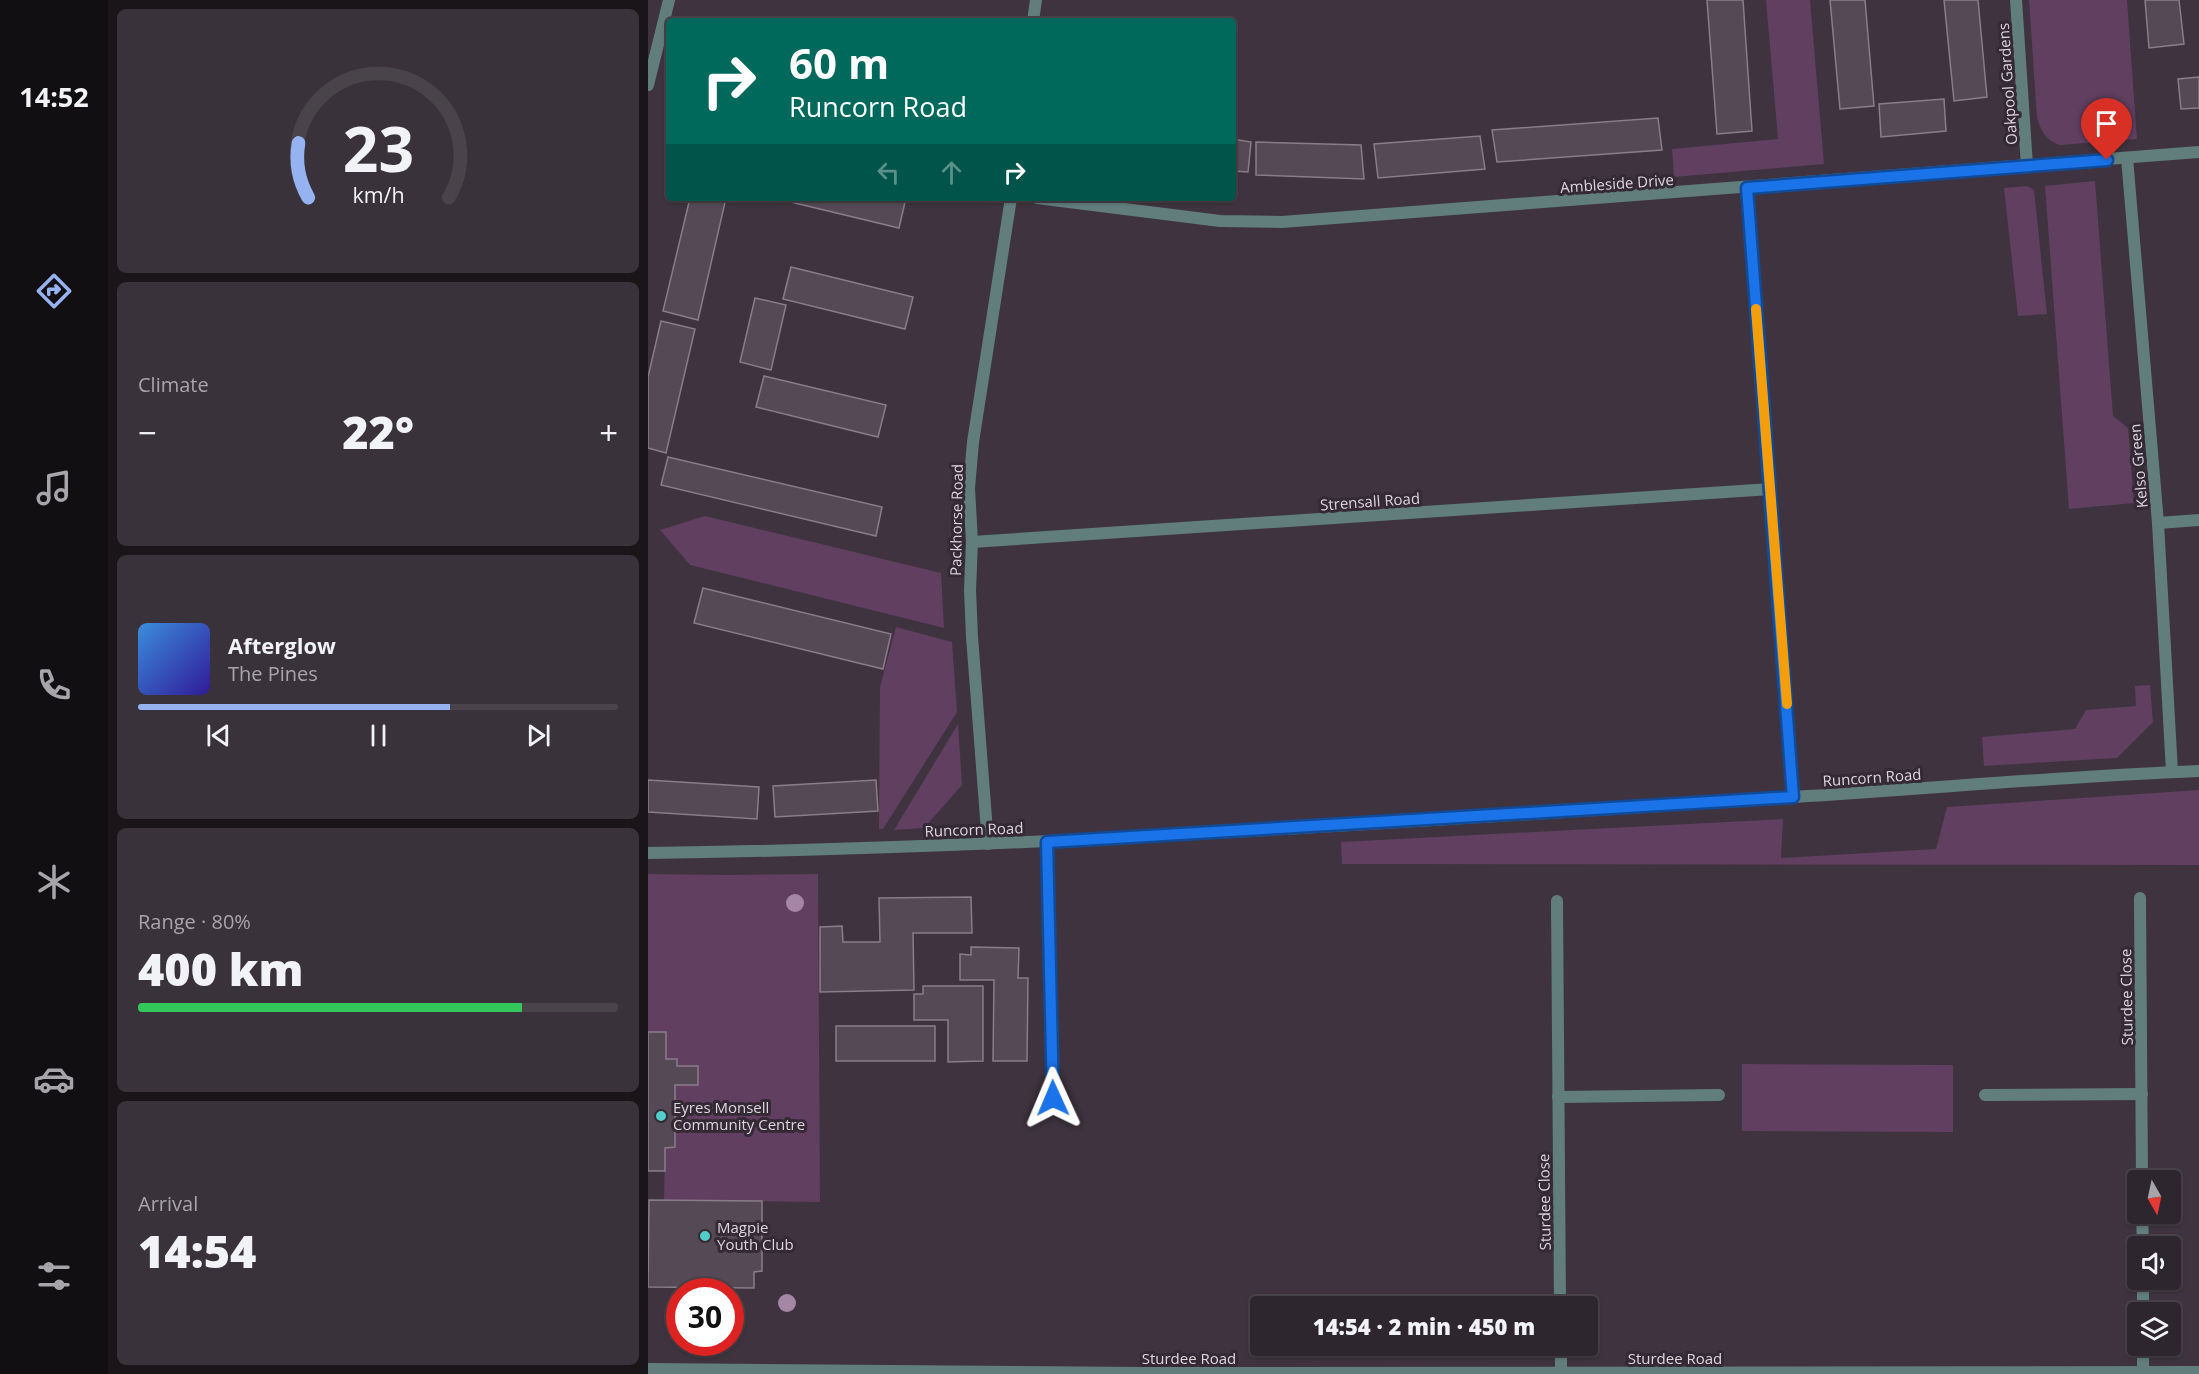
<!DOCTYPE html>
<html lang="en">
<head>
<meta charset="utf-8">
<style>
  body { margin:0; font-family:"Open Sans",sans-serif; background:#3a323a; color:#f1f3f6; height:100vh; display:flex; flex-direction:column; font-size:22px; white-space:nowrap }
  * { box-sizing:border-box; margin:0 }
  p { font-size:20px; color:#a7a5aa }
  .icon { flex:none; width:33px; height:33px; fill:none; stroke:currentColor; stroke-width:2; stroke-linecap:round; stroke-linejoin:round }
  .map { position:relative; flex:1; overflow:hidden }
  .drawer { display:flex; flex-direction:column; gap:9px; padding:9px; background:#191519; width:540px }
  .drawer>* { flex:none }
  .guide { position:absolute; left:18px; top:18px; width:570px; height:183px; border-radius:6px; box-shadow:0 2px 4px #0004,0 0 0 2px #49434a; background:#00695c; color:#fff; overflow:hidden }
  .needle { width:39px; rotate:171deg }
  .fabs { position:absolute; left:1479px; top:1170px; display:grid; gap:12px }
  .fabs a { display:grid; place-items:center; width:54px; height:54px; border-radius:6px; background:#2e262e; box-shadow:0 2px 4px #0004,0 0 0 2px #49434a; font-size:30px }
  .speed { position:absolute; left:18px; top:1278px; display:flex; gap:12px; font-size:30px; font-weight:700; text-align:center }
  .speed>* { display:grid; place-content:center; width:78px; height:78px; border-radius:50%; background:#2e262e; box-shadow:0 2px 4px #0004,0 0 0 2px #49434a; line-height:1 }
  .speed .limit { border:9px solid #d22; background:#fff; color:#111 }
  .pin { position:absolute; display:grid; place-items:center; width:51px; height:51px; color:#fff; margin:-62px -26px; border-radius:50% 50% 50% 0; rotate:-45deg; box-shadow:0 0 6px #0007 }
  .pin .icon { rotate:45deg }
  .me { position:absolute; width:66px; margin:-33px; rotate:359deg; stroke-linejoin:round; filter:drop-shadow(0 0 4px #0008) }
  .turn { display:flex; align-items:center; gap:21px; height:126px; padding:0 24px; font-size:27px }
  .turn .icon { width:78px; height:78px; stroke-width:2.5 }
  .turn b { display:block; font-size:42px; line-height:51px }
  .lanes { display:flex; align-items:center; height:57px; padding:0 24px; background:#0003; justify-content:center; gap:30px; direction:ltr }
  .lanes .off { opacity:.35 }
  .big { font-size:45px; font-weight:800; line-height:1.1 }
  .drawer .tile { flex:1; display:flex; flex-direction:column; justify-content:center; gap:9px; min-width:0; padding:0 21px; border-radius:9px; background:#3a323a }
  .drawer .dial { align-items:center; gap:0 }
  .dial svg { height:156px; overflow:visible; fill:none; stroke:#49434a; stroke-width:7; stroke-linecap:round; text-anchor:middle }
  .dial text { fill:#f1f3f6; stroke:none }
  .song { display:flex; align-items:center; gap:18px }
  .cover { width:72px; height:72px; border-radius:9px; background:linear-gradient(135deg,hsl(210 70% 55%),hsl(250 70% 35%)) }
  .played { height:6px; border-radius:3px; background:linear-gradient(90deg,#95b2f1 65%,#49434a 65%) }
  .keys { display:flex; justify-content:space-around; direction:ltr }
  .heat { display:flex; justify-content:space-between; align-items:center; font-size:33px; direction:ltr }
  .charge { height:9px; border-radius:4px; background:linear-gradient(90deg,#34c759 80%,#49434a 0) }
  .trip { position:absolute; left:602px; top:1296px; width:348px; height:60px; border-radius:6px; background:#2e262e; box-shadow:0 2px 4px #0004,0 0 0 2px #49434a; font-weight:800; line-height:60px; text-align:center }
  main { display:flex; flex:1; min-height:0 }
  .menu { display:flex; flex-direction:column; width:108px; justify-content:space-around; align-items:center; background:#120f12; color:#a7a5aa }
  .menu .icon { width:42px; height:42px }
  .menu .selected { color:#95b2f1 }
  .menu b { font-size:27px; color:#f1f3f6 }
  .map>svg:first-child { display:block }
</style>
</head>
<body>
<main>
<nav class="menu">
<b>14:52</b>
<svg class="icon selected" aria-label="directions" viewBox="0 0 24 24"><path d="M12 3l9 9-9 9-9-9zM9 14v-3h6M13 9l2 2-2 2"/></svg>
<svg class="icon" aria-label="music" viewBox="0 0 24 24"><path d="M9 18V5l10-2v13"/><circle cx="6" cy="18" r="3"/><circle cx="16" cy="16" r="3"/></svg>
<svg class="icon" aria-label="phone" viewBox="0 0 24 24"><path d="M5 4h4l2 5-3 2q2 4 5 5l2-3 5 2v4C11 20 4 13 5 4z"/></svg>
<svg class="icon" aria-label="climate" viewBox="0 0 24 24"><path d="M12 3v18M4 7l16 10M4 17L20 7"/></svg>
<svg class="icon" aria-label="car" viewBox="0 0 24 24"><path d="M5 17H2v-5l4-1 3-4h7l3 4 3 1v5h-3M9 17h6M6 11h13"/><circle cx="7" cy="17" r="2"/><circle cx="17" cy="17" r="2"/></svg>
<svg class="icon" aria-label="filters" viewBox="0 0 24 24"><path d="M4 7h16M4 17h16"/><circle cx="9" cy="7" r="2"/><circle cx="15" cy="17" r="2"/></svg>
</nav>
<section class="drawer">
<div class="tile dial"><svg viewBox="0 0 100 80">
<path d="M14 69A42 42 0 1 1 86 69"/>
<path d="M14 69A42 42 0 0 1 9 41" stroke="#95b2f1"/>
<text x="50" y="56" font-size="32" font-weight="700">23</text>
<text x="50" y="72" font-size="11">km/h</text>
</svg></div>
<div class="tile"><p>Climate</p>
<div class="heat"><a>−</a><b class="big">22°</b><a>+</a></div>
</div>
<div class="tile">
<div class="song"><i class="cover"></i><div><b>Afterglow</b><p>The Pines</p></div></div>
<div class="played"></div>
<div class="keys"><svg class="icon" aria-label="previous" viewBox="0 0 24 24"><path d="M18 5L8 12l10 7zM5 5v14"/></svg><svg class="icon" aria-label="pause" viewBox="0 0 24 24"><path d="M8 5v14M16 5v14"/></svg><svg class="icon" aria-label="next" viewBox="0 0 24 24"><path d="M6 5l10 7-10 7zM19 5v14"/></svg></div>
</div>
<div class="tile"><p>Range · 80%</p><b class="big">400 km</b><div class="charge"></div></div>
<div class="tile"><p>Arrival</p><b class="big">14:54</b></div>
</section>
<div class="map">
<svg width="1551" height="1374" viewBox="0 0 1551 1374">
  <rect width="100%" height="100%" fill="#3e333e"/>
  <g fill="#613f60">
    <polygon points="1118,0 1162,0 1176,164 1026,177 1024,149 1130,139"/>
    <path d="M1381,0H1479L1489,139L1412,145C1397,140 1394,132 1389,118Z"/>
    <polygon points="1447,181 1465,416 1480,428 1486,503 1421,509 1397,186"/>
    <polygon points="1379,186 1386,190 1399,314 1370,316 1356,188"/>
    <polygon points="57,516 293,573 296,628 42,565 12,530"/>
    <polygon points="248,627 304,642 309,712 235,829 231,829 232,687"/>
    <polygon points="1502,685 1505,722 1469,758 1336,766 1334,737 1427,729 1438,710 1488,706 1487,686"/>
    <polygon points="310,724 314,785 276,828 246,830"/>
    <polygon points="1551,790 1551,865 694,864 693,842 1135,819 1133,858 1288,849 1299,807"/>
    <polygon points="0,874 77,875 170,874 172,1202 16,1200 17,1148 27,1147 27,1085 49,1085 50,1066 29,1066 18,1059 18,1032 0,1032"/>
    <polygon points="1094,1064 1305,1065 1305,1132 1094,1131"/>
  </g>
  <g fill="#554955" stroke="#8a7c89" stroke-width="1.5">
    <polygon points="1059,0 1095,0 1104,131 1069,134"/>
    <polygon points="1182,0 1217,0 1226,106 1192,109"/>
    <polygon points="1296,0 1330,0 1339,97 1306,101"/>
    <polygon points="1497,0 1531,0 1536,44 1501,48"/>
    <polygon points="1551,77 1551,108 1533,109 1530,79"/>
    <polygon points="1296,99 1298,131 1233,137 1231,104"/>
    <polygon points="1010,118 1014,150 849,162 844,130"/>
    <polygon points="832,136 837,169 730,178 726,144"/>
    <polygon points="585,139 603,142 600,172 585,171"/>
    <polygon points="608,142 713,145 716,179 608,175"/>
    <polygon points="42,198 78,198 50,320 15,311"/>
    <polygon points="126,198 258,198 251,228"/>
    <polygon points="143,267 265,297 257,329 135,299"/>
    <polygon points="107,298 138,305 123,370 92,362"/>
    <polygon points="13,321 47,329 18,453 0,448 0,377"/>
    <polygon points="116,376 238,405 230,437 108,407"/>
    <polygon points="20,457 234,507 228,536 13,485"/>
    <polygon points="55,588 243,634 235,669 46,623"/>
    <polygon points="0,780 111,787 109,819 0,812"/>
    <polygon points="228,780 230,811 127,817 125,786"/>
    <polygon points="323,897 324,933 265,933 266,990 172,992 172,927 194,926 195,942 232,942 231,898"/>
    <polygon points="323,947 371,948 370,978 380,978 379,1061 345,1061 346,980 312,980 312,954 323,955"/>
    <polygon points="275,986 335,986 335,1061 300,1062 300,1020 266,1020 266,994 275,994"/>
    <rect x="188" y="1026" width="99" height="35"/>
    <polygon points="0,1032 18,1032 18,1059 29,1059 29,1066 50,1066 50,1085 27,1085 27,1147 17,1148 17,1171 0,1171"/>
    <polygon points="1,1200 114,1201 114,1271 106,1272 106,1288 0,1287"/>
  </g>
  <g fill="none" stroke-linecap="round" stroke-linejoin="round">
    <g stroke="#617e7d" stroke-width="12">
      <polyline points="1368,0 1379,166"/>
      <polyline points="385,21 388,0"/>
      <polyline points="1479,158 1510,523 1524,772"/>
      <polyline points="1099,188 1145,797"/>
      <polyline points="389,198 572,221 634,222 1551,152"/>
      <polyline points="1510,523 1551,520"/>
      <polyline points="324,542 1123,489"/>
      <polyline points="399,841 405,1099"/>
      <polyline points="340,844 324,637 322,590 324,542 321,488 325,442 363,198"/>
      <path d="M0,853C382,848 764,822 1146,797C1281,789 1416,776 1551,771"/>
      <polyline points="1492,898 1494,1180"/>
      <polyline points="909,901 912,1306"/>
      <polyline points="1337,1095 1494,1094"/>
      <polyline points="910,1097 1071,1095"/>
      <polyline points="1494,1214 1495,1246"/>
      <polyline points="1495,1280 1495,1312"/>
      <polyline points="913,1346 913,1373"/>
      <polyline points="1495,1346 1495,1373"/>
    </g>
    <g stroke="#617e7d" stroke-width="12">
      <polyline points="0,85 21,0"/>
      <polyline points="0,1369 496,1373 1551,1372"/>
    </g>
  </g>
  <g fill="#a686a5">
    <circle cx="147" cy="903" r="9"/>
    <circle cx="139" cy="1303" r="9"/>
  </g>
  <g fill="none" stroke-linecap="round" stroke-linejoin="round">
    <defs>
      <polyline id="route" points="405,1098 399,842 1145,797 1099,188 1459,160"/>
    </defs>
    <use href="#route" stroke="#114b97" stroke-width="15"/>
    <use href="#route" stroke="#1a73e8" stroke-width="10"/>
    <polyline stroke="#f59e0b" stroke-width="10" points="1108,309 1139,704"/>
  </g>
  <g fill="#53cdc9" stroke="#342934" stroke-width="2">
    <circle cx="13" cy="1116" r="6"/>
    <circle cx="57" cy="1236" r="6"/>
  </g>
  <g text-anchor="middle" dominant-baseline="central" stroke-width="6" stroke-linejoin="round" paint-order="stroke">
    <g font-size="15" fill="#ddd5dc" stroke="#342934">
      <text transform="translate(1359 84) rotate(-94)">Oakpool Gardens</text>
      <text transform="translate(969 183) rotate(-4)">Ambleside Drive</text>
      <text transform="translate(1490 466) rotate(-95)">Kelso Green</text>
      <text transform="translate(722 501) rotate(-4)">Strensall Road</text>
      <text transform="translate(308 520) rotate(-89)">Packhorse Road</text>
      <text transform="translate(1224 777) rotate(-4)">Runcorn Road</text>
      <text transform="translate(326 829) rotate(-2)">Runcorn Road</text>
      <text transform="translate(1478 997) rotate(-91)">Sturdee Close</text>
      <text transform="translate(896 1202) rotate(-91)">Sturdee Close</text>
      <text x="541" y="1358">Sturdee Road</text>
      <text x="1027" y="1358">Sturdee Road</text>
    </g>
    <g font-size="15" fill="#ddd5dc" stroke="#342934" text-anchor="start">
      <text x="25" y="1107">Eyres Monsell<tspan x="25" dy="17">Community Centre</tspan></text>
      <text x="69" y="1227">Magpie<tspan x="69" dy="17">Youth Club</tspan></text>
    </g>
  </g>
</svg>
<div class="fabs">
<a><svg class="needle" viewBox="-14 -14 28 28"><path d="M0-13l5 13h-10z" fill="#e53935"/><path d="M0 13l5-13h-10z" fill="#a7a5aa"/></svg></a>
<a><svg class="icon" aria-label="sound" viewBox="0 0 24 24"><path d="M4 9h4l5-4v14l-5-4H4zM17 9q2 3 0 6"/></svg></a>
<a><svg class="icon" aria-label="layers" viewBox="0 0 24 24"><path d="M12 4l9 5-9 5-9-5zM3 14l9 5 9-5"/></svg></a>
</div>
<div class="speed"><div class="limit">30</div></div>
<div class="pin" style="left:1459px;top:160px;background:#d93025"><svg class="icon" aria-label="arrive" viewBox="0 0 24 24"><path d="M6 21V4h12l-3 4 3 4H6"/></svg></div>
<svg class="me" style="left:405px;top:1098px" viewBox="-20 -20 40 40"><path d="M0-17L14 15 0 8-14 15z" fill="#1a73e8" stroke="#fff" stroke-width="4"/></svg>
<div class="trip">14:54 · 2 min · 450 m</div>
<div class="guide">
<div class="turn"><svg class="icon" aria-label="right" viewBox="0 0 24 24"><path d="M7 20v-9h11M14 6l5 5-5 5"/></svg><div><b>60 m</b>Runcorn Road</div></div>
<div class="lanes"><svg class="icon off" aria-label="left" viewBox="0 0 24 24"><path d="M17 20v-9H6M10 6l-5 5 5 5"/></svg><svg class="icon off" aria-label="ahead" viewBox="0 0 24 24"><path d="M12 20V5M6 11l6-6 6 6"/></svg><svg class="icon" aria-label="right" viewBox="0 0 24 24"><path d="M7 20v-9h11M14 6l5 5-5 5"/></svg></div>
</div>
</div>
</main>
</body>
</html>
